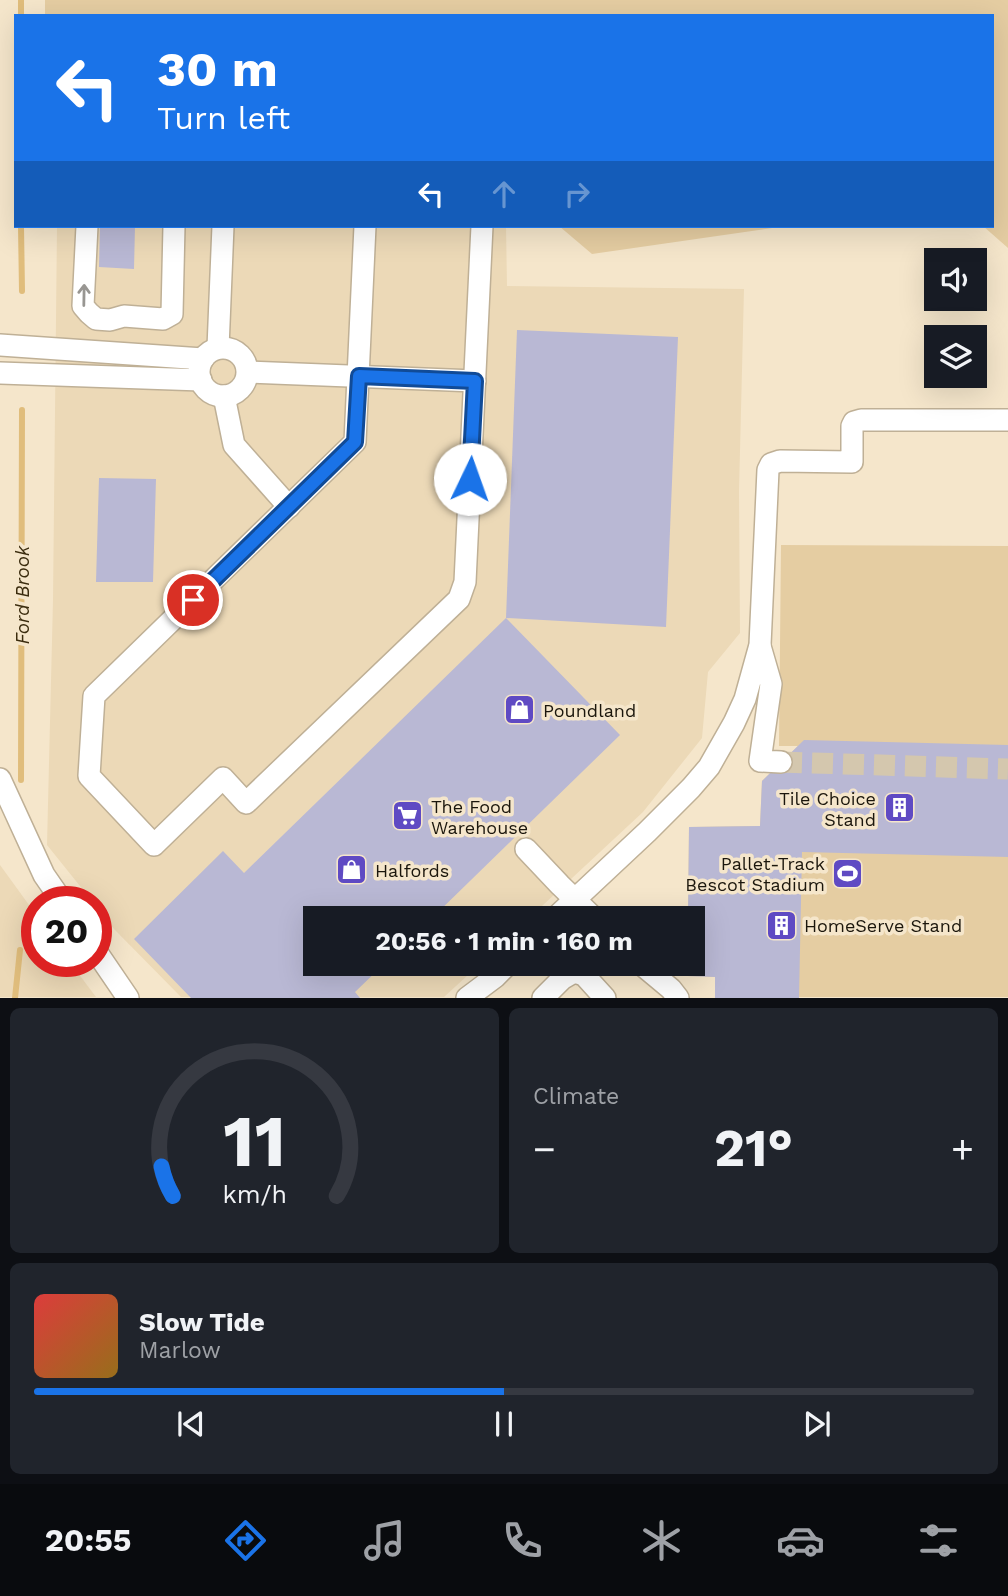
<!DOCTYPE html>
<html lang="en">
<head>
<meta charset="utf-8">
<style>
  body { margin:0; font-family:"Work Sans",sans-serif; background:#20242c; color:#f1f3f6; height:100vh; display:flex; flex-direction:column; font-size:26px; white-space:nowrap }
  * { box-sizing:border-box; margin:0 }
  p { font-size:23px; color:#9ea1a6 }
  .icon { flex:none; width:38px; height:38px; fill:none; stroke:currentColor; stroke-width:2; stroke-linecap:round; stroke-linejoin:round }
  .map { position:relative; height:998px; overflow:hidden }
  .panel { display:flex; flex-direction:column; gap:10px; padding:10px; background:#0d0f14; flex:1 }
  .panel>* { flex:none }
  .top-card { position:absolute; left:14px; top:14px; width:980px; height:214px; border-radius:0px; box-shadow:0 7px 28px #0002; background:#1a73e8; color:#fff; overflow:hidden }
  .fabs { position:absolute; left:924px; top:248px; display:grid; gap:14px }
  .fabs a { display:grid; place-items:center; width:63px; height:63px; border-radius:0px; background:#171b24; box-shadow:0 7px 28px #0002; font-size:35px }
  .speed { position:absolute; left:21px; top:886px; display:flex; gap:14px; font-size:35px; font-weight:700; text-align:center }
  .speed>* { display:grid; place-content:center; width:91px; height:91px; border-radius:50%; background:#171b24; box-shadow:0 7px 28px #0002; line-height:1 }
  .speed .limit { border:10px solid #d22; background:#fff; color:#111 }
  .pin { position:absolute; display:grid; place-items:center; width:60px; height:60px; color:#fff; margin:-30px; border:4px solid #fff; border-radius:50%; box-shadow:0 2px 7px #0007 }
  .me { position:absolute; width:77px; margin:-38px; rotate:3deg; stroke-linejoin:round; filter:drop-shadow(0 0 5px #0008) }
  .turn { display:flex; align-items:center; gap:24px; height:147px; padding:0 28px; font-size:32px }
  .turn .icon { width:91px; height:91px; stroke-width:2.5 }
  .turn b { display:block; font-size:49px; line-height:60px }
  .lanes { display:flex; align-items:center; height:66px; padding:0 28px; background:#0003; justify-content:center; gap:35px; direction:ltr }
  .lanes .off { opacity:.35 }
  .big { font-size:52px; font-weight:700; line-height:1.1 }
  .panel .widget { flex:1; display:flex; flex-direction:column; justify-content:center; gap:10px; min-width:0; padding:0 24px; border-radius:10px; background:#20242c }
  .panel .dial { align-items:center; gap:0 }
  .dial svg { height:182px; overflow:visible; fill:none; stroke:#363941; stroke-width:7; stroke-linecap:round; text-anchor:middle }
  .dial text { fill:#f1f3f6; stroke:none }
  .song { display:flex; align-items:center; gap:21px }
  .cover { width:84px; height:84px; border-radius:10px; background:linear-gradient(135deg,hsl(0 70% 55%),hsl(40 70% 35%)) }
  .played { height:7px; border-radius:4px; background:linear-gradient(90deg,#1a73e8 50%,#363941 50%) }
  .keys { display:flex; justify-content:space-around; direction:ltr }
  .heat { display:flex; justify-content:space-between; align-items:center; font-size:38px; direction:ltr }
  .panel .tiles { flex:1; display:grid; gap:10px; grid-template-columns:1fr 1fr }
  .widget:last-child { grid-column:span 2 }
  .trip { position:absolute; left:303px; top:906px; width:402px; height:70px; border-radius:0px; background:#171b24; box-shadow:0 7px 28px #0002; font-weight:700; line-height:70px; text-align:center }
  .dock { display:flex; height:112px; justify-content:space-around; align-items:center; background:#090b0e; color:#9ea1a6 }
  .dock .icon { width:49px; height:49px }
  .dock .active { color:#1a73e8 }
  .dock b { font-size:32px; color:#f1f3f6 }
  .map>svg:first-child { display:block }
</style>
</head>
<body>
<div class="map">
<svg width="1008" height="998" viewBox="0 0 1008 998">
  <rect width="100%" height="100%" fill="#f5e6cb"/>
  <g fill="#ecd9b7">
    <polygon points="57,226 506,226 507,286 744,289 739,491 740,633 708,672 702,738 643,812 528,919 315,919 315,964 480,964 444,997 181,997 114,929 96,906 96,901 92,901 47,845 53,600"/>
    <polygon points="0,865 37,916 37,961 69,961 96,997 0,997"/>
  </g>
  <g fill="#e5cda2">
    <polygon points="45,0 1008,0 1008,248 983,226 992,226 992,16 45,16"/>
    <polygon points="559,226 786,226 592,254"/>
    <polygon points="781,545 1008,546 1008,997 715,997 715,977 687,976 687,964 693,964 693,919 688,919 689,827 760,826 762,781 798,746 779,746"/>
  </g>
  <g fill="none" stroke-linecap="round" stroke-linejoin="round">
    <g stroke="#e0bd7c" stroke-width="6">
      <polyline points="21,0 21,16"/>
      <polyline points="21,226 22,291"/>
      <polyline points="21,780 22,410"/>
      <polyline points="15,998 20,950"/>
    </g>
  </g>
  <g fill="#b9b8d4">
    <polygon points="100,226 135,226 134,269 99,267"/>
    <polygon points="517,330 678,337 666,627 506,618"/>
    <polygon points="99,478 156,479 153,582 96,582"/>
    <polygon points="506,618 620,735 431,919 315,919 315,964 384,964 355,992 360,998 191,998 134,939 223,851 244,873"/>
    <polygon points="804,740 1008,745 1008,857 802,852 799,998 715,998 715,977 687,976 687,964 693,964 693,919 688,919 689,827 760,826 762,781"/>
  </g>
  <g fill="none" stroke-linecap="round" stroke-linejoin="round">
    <polyline stroke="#d4c7ae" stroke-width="21" stroke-dasharray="21 10" stroke-linecap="butt" points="781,762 1008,769"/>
    <defs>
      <g id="minor">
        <polyline points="87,226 83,306 89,313 96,319 110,320 124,316 163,319 172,314 174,226"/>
        <polyline points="365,226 355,442 94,696 89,776 154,845 223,778 246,803 459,599 465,582 482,226"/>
        <polyline points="0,345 203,359"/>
        <circle cx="223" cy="372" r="24"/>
        <polyline points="218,348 223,226"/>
        <polyline points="248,372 475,381"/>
        <polyline points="0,373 201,380"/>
        <polyline points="224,396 234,445 289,507"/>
        <polyline points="760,646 771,684 760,761 781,762"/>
        <polyline points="0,779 44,875 62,901"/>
        <polyline points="526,849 560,885 595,919"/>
        <polyline points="554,919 647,832 691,788 709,767 734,723 745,699 760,645 768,470 771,464 780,461 852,462 852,426 854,422 861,420 1008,420"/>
        <polyline points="96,951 128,998"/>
        <polyline points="641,964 671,989 678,998"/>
        <polyline points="467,998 495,977 508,964"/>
        <polyline points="543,998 562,979 574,972 584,975 605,998"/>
      </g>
    </defs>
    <use href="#minor" stroke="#bfb096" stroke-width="24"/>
    <use href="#minor" stroke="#fff" stroke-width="21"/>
  </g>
  <defs><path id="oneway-shaft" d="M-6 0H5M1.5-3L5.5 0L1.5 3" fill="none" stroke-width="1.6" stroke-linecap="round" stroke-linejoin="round" transform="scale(1.75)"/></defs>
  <use stroke="#989692" href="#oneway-shaft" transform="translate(84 295) rotate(-89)"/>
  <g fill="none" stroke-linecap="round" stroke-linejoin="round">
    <defs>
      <polyline id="route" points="193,600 355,442 359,376 475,381 470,479"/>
    </defs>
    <use href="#route" stroke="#114b97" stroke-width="18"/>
    <use href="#route" stroke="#1a73e8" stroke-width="12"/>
  </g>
  <defs>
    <symbol id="shop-square" viewBox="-11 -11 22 22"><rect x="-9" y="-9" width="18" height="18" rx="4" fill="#5f4ac3" stroke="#f5e6cb"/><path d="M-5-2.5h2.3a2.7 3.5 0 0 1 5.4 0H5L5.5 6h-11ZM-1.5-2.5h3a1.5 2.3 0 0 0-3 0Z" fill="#fff"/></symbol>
    <symbol id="building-square" viewBox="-11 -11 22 22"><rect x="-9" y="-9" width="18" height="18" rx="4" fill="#5f4ac3" stroke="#f5e6cb"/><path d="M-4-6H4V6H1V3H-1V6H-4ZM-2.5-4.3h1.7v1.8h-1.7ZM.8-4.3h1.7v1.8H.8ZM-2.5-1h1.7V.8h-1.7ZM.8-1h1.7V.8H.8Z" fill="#fff"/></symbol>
    <symbol id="supermarket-square" viewBox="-11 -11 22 22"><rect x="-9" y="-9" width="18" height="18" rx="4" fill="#5f4ac3" stroke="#f5e6cb"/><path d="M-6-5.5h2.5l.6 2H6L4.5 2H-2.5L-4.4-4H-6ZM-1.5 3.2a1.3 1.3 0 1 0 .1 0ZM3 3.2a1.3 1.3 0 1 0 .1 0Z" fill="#fff"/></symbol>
    <symbol id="stadium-square" viewBox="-11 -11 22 22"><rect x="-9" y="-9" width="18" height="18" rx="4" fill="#5f4ac3" stroke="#f5e6cb"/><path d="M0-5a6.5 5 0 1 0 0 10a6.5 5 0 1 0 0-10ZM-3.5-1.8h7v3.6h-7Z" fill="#fff"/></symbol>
  </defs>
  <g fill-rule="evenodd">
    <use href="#shop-square" x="502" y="692" width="35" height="35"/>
    <use href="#building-square" x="882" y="790" width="35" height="35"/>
    <use href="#supermarket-square" x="390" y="798" width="35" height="35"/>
    <use href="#shop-square" x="334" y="852" width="35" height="35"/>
    <use href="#stadium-square" x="830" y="856" width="35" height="35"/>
    <use href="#building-square" x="764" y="908" width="35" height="35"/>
  </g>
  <g text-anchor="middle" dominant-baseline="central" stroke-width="7" stroke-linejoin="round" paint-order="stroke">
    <g font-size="18" fill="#1b160c" stroke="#f5e6cb" text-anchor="start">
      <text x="543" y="710">Poundland</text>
      <text x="876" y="798" text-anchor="end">Tile Choice<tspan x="876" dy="21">Stand</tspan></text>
      <text x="431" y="806">The Food<tspan x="431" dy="21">Warehouse</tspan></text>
      <text x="825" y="863" text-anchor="end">Pallet-Track<tspan x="825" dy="21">Bescot Stadium</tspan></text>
      <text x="375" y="870">Halfords</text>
      <text x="804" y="925">HomeServe Stand</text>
    </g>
    <g font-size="19" font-style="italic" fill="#3b2c0e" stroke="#f5e6cb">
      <text transform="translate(22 595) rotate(-90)">Ford Brook</text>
    </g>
  </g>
</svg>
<div class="fabs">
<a><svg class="icon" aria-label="sound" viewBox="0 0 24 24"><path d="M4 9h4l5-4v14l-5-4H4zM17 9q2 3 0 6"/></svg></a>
<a><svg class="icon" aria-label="layers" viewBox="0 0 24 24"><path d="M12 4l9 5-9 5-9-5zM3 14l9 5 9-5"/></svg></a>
</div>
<div class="speed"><div class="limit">20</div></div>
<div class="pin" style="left:193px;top:600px;background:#d93025"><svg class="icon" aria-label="arrive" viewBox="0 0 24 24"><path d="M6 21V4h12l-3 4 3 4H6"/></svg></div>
<svg class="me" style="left:470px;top:479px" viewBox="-20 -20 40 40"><circle r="19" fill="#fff"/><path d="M0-13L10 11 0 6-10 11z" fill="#1a73e8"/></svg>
<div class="trip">20:56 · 1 min · 160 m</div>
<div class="top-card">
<div class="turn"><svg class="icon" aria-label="left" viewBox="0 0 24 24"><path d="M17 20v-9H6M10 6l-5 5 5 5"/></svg><div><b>30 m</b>Turn left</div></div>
<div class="lanes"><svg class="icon" aria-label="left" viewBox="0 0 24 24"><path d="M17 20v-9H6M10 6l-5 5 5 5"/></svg><svg class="icon off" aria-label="ahead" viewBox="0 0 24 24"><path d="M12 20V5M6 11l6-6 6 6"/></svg><svg class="icon off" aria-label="right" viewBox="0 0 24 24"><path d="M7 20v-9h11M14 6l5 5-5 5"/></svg></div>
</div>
</div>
<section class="panel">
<div class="tiles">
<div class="widget dial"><svg viewBox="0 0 100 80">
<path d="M14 69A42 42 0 1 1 86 69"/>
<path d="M14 69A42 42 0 0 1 9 56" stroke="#1a73e8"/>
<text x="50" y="56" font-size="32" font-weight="700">11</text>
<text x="50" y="72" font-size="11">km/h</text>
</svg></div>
<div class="widget"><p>Climate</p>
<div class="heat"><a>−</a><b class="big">21°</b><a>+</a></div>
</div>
<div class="widget">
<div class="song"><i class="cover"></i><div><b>Slow Tide</b><p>Marlow</p></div></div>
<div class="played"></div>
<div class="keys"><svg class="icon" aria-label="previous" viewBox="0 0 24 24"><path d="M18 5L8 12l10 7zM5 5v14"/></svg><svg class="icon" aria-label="pause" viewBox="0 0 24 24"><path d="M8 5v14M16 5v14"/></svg><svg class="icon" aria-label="next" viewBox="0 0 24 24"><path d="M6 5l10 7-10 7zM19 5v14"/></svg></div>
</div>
</div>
</section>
<nav class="dock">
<b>20:55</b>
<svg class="icon active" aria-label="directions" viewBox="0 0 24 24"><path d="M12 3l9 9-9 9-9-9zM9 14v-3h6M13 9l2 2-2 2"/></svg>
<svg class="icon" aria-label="music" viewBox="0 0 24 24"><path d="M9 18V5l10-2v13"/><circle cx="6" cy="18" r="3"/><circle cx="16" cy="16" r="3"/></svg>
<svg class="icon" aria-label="phone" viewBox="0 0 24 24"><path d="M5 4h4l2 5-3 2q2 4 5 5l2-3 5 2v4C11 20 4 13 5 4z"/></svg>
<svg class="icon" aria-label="climate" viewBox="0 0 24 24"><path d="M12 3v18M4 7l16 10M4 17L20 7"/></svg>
<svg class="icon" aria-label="car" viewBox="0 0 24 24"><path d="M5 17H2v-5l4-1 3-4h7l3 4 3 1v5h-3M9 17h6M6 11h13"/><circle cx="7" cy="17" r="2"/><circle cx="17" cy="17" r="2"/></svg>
<svg class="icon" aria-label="filters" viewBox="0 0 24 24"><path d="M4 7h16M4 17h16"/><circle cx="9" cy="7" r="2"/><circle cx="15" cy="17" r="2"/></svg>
</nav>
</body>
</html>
